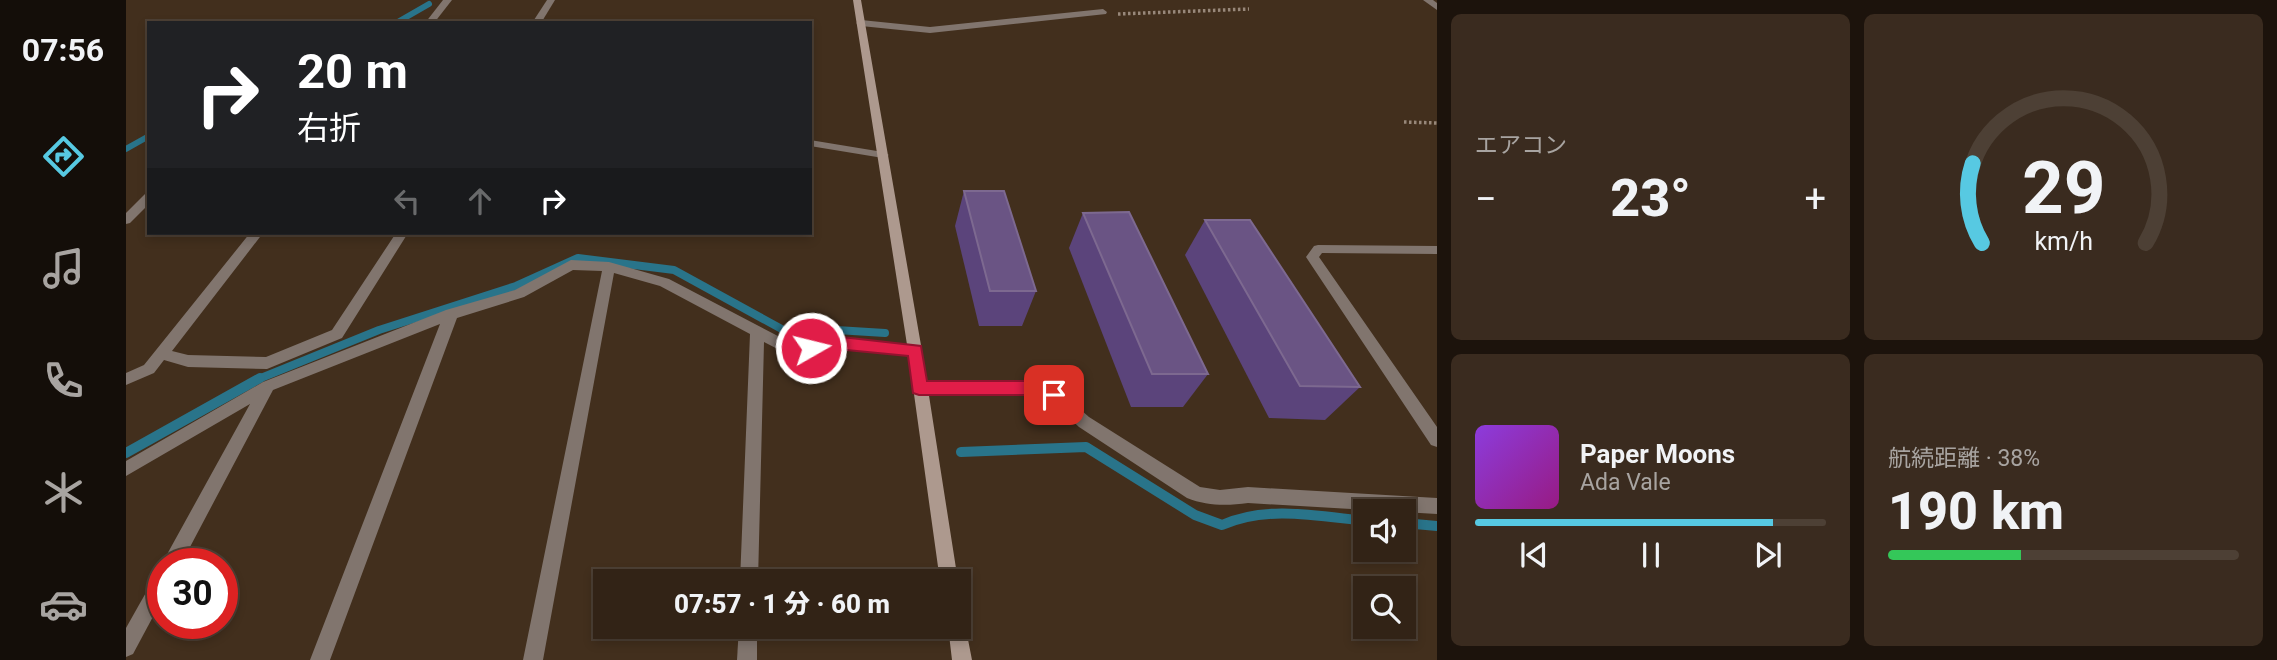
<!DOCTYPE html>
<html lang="ja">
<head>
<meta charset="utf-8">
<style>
  body { margin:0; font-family:Roboto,"Noto Sans JP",sans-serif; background:#3a2b1f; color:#f1f3f6; height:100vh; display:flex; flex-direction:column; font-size:26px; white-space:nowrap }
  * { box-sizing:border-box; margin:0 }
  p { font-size:23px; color:#a8a4a1 }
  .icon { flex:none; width:38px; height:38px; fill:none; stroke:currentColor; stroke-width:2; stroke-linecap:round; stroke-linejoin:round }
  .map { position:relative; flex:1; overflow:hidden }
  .side { display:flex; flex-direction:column; gap:14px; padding:14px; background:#1c130c; width:840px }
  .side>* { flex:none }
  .hud { position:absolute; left:21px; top:21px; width:665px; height:214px; border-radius:0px; box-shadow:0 4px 10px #0003,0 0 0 2px #4d4035; background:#202124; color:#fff; overflow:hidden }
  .fabs { position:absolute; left:1227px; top:499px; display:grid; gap:14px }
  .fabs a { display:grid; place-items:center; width:63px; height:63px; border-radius:0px; background:#322316; box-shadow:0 4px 10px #0003,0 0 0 2px #4d4035; font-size:35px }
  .speed { position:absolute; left:21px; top:548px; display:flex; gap:14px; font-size:35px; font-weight:700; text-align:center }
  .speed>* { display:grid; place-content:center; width:91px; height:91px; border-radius:50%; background:#322316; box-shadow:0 4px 10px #0003,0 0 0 2px #4d4035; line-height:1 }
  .speed .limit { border:10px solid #d22; background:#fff; color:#111 }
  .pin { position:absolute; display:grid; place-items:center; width:60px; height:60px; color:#fff; margin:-30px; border-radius:14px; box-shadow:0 4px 10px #0006 }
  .me { position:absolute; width:77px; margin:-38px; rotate:82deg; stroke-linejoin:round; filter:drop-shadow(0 0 5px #0008) }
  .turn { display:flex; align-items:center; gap:24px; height:147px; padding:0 35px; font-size:32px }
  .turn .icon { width:91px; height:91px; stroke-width:2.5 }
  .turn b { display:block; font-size:49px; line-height:60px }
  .lanes { display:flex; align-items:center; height:66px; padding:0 35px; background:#0003; justify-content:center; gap:35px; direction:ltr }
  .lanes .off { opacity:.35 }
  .big { font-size:52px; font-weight:800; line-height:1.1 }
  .side .tile { flex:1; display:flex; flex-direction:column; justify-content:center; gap:10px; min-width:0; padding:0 24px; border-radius:10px; background:#3a2b1f }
  .side .dial { align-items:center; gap:0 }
  .dial svg { height:182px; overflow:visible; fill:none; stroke:#4d4035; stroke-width:7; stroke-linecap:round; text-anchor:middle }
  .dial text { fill:#f1f3f6; stroke:none }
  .song { display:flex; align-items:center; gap:21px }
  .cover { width:84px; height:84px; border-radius:10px; background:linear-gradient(135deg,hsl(270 70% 55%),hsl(310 70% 35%)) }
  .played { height:7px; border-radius:4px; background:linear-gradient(90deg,#57c9e2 85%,#4d4035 85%) }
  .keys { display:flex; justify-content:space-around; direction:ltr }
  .heat { display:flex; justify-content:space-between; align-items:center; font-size:38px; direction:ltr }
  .charge { height:10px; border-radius:5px; background:linear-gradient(90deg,#34c759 38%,#4d4035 0) }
  .side .tiles { flex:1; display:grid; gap:14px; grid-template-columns:repeat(2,1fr) }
  .trip { position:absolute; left:467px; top:569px; width:378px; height:70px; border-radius:0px; background:#322316; box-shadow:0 4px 10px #0003,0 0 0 2px #4d4035; font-weight:800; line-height:70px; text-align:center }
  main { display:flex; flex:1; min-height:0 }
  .menu { display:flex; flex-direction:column; width:126px; justify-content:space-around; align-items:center; background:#140e09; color:#a8a4a1 }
  .menu .icon { width:49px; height:49px }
  .menu .on { color:#57c9e2 }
  .menu b { font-size:32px; color:#f1f3f6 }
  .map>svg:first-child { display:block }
</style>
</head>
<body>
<main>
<nav class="menu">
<b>07:56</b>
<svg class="icon on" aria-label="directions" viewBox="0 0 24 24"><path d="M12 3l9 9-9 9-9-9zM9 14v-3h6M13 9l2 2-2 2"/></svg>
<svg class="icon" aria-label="music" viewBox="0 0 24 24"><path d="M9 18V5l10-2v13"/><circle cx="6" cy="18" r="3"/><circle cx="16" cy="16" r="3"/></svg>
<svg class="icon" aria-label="phone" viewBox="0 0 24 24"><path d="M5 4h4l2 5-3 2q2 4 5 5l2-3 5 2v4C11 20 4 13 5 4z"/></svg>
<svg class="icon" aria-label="climate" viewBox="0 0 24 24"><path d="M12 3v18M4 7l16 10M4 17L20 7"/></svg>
<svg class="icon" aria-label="car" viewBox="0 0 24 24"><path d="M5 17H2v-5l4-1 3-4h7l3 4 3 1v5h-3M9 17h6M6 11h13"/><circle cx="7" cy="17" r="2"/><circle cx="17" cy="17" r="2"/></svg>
</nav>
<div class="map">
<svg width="1311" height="660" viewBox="0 0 1311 660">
  <rect width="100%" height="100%" fill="#422f1d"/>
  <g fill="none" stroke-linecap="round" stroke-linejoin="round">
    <g stroke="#29748a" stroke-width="6">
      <polyline points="270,23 303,4"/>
      <polyline points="0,149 23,136"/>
    </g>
    <polyline stroke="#29748a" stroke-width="8" points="130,380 253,330 390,286 452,258 548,270 672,338 694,329 759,333"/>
    <g stroke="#29748a" stroke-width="10">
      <path d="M835,452L960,447L1069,515L1096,525C1141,505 1192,516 1239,521"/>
      <polyline points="0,453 134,378"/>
      <polyline points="1278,523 1311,526"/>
    </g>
    <g stroke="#98887a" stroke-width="3.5" stroke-dasharray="2.5 2.5" stroke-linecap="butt">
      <polyline points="992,14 1123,9"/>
      <polyline points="1278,122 1311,123"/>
    </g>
    <polygon fill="#81756e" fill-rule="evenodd" points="1297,0 1307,0 1311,3 1311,10"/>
    <g fill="#81756e" fill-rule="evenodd">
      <polygon points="317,0 326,0 308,23 299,23"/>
      <polygon points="421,0 429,0 415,23 406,23"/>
      <polygon points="977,9 981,12 980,14 804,33 735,26 730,23 735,20 804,27"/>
      <polygon points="684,140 757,152 763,155 757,158 684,146"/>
      <polygon points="23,193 23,204 4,223 0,224 0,213 19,194"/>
      <polygon points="124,233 137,233 46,351 62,355 140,357 206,330 270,233 282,233 216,338 141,369 62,367 38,360 28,373 0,385 0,373 18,365"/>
      <polygon points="1192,245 1311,246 1311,254 1196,253 1193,257 1311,427 1311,447 1305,445 1180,257 1188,246"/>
      <polygon points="445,260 483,262 543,279 673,347 698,336 794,347 796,351 794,355 789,357 700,347 673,360 638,342 632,581 614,581 624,334 534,286 488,273 417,660 397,660 476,271 447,270 398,297 331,318 204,660 184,660 314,324 147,390 55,564 37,564 37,566 36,564 39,558 124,404 0,476 0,461 137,382 320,310 389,290"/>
      <path d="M793,382H909L933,391L963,417L1074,487L1094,490L1122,487L1311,498V514L1122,503C1101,506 1081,506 1061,498L953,427L923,399L909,394H793L788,392L786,388L788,384Z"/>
      <polygon points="37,570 37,598 7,654 0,657 0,628 31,573"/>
      <polygon points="613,626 631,626 631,660 611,660"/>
    </g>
    <g fill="#ad998e" fill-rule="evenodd">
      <polygon points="727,0 735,0 796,351 832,581 814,581 782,351"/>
      <polygon points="833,617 838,619 846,660 826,660 822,626 833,626"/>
    </g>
  </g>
  <g fill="#5b447b">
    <polygon points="838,191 910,291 896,326 853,326 829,226"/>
    <polygon points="957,213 1082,374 1057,407 1005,407 943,248"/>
    <polygon points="1079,220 1234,387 1199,420 1143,418 1059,255"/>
  </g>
  <g fill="#6a5484" stroke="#7d6990" stroke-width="2">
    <polygon points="838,191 878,191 910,291 864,291"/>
    <polygon points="1003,212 1082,374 1026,374 957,213"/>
    <polygon points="1079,220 1124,220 1234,387 1174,386"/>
  </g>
  <polygon fill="#e11d48" stroke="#92132f" stroke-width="2" points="698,335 795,346 801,381 909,381 934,390 937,395 934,400 928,402 908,395 793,395 787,393 782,356 700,348 685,354 680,352 677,348 680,343"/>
</svg>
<div class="fabs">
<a><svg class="icon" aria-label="sound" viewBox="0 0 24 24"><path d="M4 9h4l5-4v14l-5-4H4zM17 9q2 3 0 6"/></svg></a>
<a><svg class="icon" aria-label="search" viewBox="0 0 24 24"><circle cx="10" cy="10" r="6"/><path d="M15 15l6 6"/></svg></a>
</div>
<div class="speed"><div class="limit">30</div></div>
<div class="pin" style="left:928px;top:395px;background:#d93025"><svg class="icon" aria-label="arrive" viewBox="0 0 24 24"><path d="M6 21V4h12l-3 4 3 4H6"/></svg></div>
<svg class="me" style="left:685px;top:348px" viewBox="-20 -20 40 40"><circle r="17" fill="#e11d48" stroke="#fff" stroke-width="3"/><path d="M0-11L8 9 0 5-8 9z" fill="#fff"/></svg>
<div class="trip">07:57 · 1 分 · 60 m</div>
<div class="hud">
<div class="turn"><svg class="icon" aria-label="right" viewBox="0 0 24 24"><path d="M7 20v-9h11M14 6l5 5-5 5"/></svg><div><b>20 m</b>右折</div></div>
<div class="lanes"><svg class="icon off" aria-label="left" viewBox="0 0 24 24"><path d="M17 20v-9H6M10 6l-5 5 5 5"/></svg><svg class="icon off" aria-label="ahead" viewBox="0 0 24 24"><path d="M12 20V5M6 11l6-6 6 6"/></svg><svg class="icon" aria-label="right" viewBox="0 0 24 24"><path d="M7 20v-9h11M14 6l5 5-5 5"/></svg></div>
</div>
</div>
<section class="side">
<div class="tiles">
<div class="tile"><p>エアコン</p>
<div class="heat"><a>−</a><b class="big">23°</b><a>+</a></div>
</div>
<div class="tile dial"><svg viewBox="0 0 100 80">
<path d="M14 69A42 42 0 1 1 86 69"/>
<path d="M14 69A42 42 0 0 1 10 34" stroke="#57c9e2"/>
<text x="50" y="56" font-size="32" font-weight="700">29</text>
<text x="50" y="72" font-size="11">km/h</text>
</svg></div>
<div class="tile">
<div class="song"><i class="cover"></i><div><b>Paper Moons</b><p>Ada Vale</p></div></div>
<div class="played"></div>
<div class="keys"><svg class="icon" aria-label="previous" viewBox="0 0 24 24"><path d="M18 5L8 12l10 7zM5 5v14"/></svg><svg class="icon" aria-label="pause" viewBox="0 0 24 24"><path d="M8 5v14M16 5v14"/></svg><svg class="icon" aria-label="next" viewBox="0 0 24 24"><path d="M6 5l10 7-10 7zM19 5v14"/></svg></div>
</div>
<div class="tile"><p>航続距離 · 38%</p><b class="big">190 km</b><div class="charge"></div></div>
</div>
</section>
</main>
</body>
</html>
